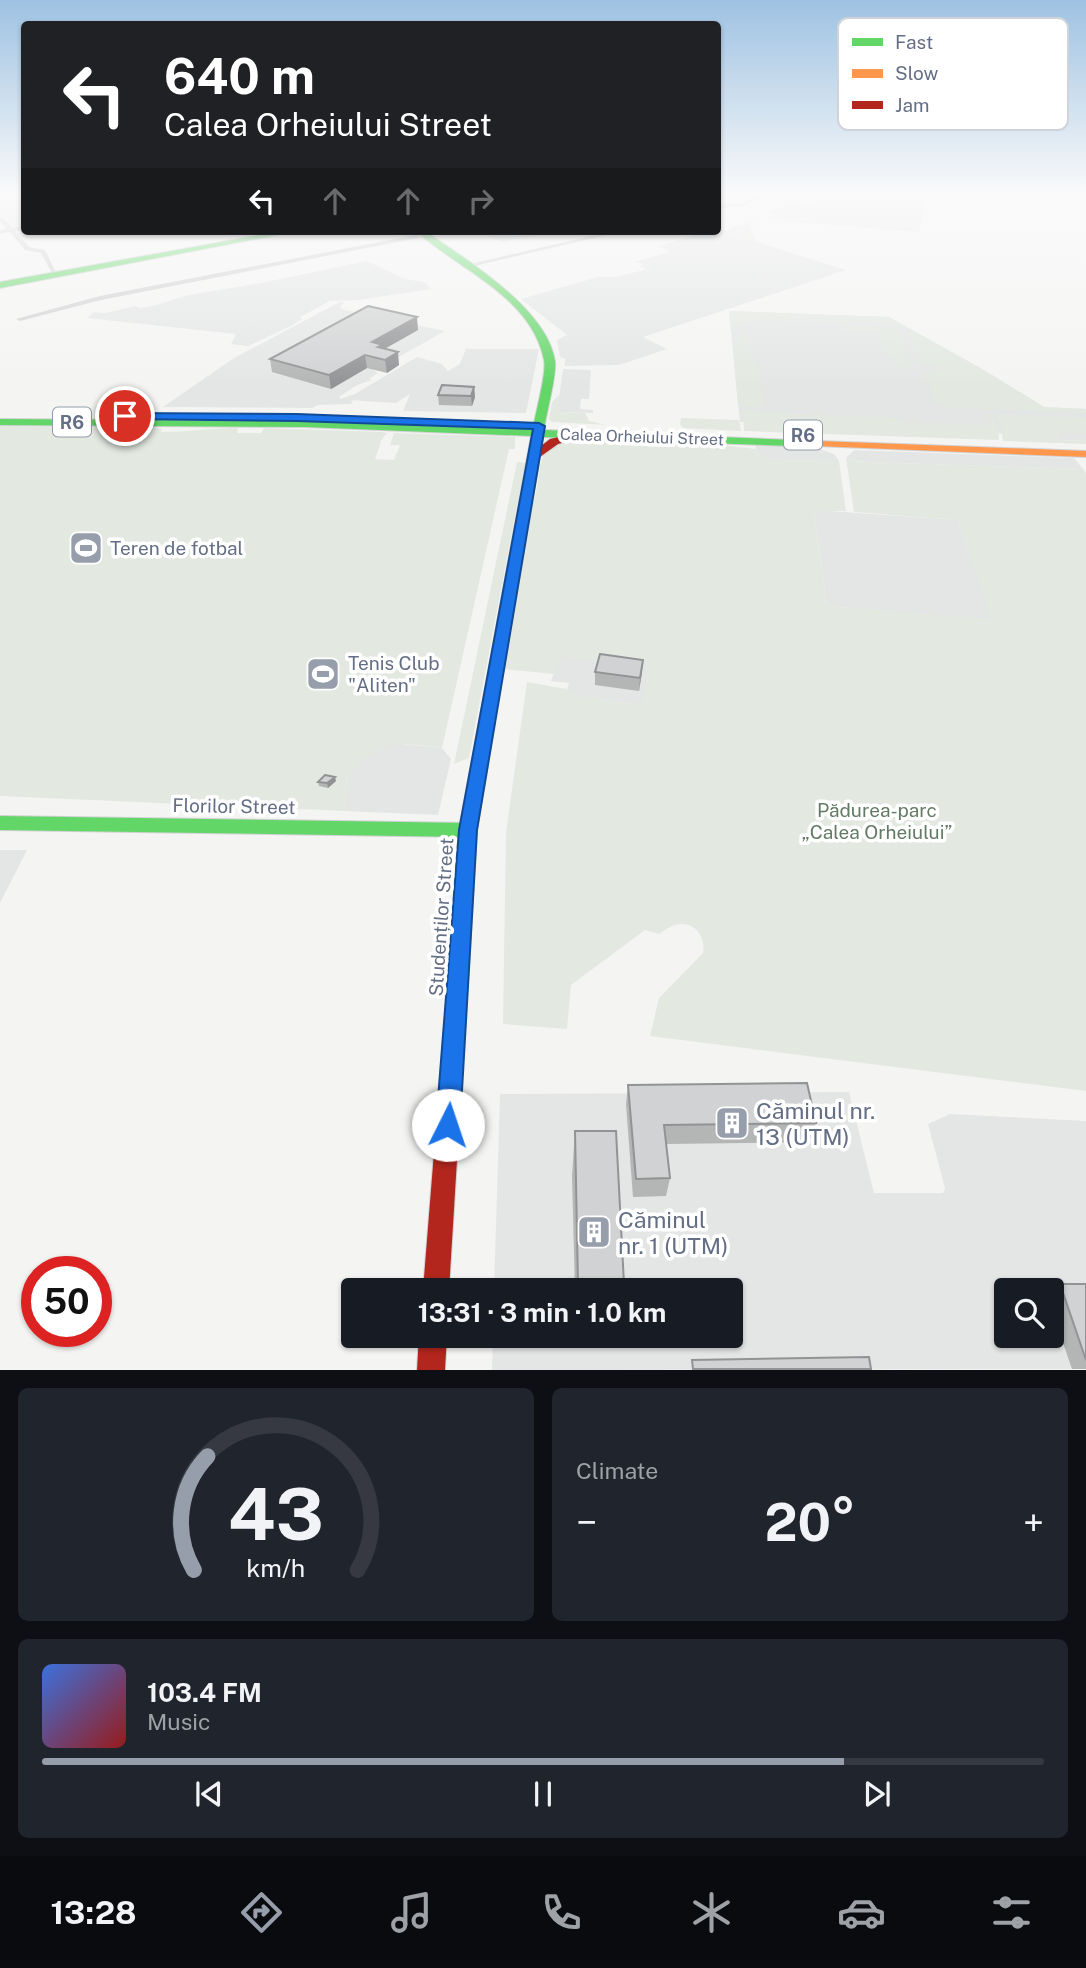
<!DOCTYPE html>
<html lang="en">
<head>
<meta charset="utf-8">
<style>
  body { margin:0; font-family:"Public Sans",sans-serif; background:#20242c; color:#f1f3f6; height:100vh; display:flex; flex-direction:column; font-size:26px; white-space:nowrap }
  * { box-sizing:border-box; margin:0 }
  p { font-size:23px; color:#9ea1a6 }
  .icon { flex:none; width:38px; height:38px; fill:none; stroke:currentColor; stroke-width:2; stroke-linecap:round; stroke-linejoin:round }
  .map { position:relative; height:1370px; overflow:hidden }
  .drawer { display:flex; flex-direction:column; gap:18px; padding:18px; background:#0d0f14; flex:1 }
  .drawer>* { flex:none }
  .top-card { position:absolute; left:21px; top:21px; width:700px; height:214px; border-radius:7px; box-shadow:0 2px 5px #0004; background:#202124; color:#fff; overflow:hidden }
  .fabs { position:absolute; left:994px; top:1278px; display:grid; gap:14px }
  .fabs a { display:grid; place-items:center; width:70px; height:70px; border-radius:7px; background:#171b24; box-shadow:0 2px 5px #0004; font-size:35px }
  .speed { position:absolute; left:21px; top:1256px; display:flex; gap:14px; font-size:35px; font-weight:700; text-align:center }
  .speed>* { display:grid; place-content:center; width:91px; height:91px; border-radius:50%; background:#171b24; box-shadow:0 2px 5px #0004; line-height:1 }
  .speed .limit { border:10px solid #d22; background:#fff; color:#111 }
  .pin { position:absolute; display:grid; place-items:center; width:60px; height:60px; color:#fff; margin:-30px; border:4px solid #fff; border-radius:50%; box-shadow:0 2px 7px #0007 }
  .me { position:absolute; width:77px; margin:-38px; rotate:4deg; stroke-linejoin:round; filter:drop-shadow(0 0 5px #0008) }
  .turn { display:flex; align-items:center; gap:24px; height:147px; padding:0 28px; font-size:32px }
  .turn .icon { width:91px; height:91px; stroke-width:2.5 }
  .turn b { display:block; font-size:49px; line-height:60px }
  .lanes { display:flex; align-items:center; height:66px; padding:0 28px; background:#0003; justify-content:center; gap:35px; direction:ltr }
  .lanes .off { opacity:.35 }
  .big { font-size:52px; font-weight:700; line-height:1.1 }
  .drawer .card { flex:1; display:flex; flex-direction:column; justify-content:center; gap:10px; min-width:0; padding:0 24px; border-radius:10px; background:#20242c }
  .drawer .dial { align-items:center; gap:0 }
  .dial svg { height:182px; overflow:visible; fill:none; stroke:#363941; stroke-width:7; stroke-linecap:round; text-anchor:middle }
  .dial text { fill:#f1f3f6; stroke:none }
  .song { display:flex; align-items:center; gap:21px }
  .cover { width:84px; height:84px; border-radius:10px; background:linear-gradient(135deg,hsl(220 70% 55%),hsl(0 70% 35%)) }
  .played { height:7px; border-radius:4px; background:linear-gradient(90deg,#969dab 80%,#363941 80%) }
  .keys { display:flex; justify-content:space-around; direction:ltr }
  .heat { display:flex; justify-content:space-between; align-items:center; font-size:38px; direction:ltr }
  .drawer .tiles { flex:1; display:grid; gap:18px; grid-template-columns:1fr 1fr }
  .card:last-child { grid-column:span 2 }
  .trip { position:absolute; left:341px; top:1278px; width:402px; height:70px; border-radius:7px; background:#171b24; box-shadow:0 2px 5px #0004; font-weight:700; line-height:70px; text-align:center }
  .tabs { display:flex; height:112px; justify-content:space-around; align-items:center; background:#090b0e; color:#9ea1a6 }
  .tabs .icon { width:49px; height:49px }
  .tabs .selected { color:#969dab }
  .tabs b { font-size:32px; color:#f1f3f6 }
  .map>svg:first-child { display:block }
</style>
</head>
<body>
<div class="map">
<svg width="1086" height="1370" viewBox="0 0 1086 1370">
  <rect width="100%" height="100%" fill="#f4f5f3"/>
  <g fill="#e4e5e5" fill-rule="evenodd">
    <polygon points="24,194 24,227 14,228 0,212 0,197"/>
    <polygon points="841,194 904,194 926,199 925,202 892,212 851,221 830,219 816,222 802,217 793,220 766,212 783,207 770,202 779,200 814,206 819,204 814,202 831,197 846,200 852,198"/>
    <polygon points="475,231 552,231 555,232 502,242"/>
    <polygon points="706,232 747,239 846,270 643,337 667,349 619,365 564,366 566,359 560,357 557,340 567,335 521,299 598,277 617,277 647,269 640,266 644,264 635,262 670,252 659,246"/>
    <polygon points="367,261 404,279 424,282 431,289 358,300 330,301 300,317 302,319 291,326 248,346 231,344 236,334 87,318 94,312 105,313 136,306 140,308 156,305 188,295 266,282"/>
    <polygon points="340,302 344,303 340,306 341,309 445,331 374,371 378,373 369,379 372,380 357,385 339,397 340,399 355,394 417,357 442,364 448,371 460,364 466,349 539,349 526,413 403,411 410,394 396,403 349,400 353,401 351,404 318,405 312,408 163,407 234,358"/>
    <polygon points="729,311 889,317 982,369 1044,407 1086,409 1086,441 1060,440 1057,436 740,422"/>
    <polygon points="563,369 591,370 589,399 581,399 580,409 593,410 593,413 557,412"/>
    <polygon points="755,444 817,448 834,454 839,461 772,460 757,453"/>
    <polygon points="854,450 1074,458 1083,469 865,462 846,458"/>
    <polygon points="814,510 958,520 992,620 827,606"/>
    <polygon points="560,656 649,669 642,705 574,695 567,689 569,683 551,681"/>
    <polygon points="391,743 442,748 451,759 438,815 345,811 348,774 368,755"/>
    <polygon points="0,850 27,850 0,903"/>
    <path d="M849,1092L874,1193H943L945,1188L928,1124L950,1114L1086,1121V1369L492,1370L493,1335H732V1290H494L500,1094ZM1006,1290H1052V1335H1006Z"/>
  </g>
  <g fill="#e3e8e1">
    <polygon points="925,202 919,232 917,232 763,219 750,224 755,240 773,247 747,239 706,232 718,231 718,228 726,231 730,228 776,215 816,222 830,219 851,221"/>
    <polygon points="729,311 889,317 982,369 1044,407 1086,409 1086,413 947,408 935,402 923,372 938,373 935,365 920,364 909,330 883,323 754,320 734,324 731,333"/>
    <polygon points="854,325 887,326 900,331 913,368 897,367 893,358 887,357 878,332 847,332 847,328"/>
    <polygon points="745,327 748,351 760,370 763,407 738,406 733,348"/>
    <polygon points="559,395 558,412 585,413 589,421 607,425 552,422 549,419 552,402"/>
    <polygon points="743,409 778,413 898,418 900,422 993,425 988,414 991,415 998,428 999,440 744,431"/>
    <polygon points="993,414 1086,418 1086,434 1056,433 1060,440 1086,441 1086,444 1003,441 1001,426"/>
    <polygon points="681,418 739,420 741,431 683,428 680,424"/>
    <path d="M0,426L110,427L114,429L113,432H142L152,427L162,429L161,432C187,432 211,428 238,428L237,433H261L264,428L383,432L387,433L382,439L375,459L394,460L400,445H390L394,433L515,437V449H509L442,748C391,743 387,737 348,774L345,811L0,796Z"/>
    <path d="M575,440L705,443L756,449L757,453L772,460L839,461L846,511H814L827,606L991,619L958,520L854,512L846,458L865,462L1083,469L1086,473V1091L650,1036L659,998L703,953C706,936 694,920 675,925C669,926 663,932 659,934L645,930L571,985L567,1029L503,1024L506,832L527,682L567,689L575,695L641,705L649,669L560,657L554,674L503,669L531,508C547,471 527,447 575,440Z"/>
    <polygon points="517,462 525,463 469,758 454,764"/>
  </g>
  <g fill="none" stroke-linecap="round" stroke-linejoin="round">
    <defs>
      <g id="fast">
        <polygon points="282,231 298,231 0,288 0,282"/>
        <path d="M416,231H425C465,259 547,308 555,361C557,375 546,414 544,430L820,441L826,444L820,447L543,437L493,732L485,738L477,732L531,436L305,427L0,425V419L305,421L533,429C535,414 547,373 544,360C531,296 459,270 416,231Z"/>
        <polygon points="0,816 468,823 475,825 477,830 475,835 468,837 0,830"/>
      </g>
      <g id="slow">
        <polygon points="820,441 1086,451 1086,457 816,446 816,442"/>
        <polygon points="485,726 493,732 477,830 469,965 466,971 459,974 452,971 449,965 459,830 477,732"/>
      </g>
      <g id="jam">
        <polygon points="572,434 576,435 576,439 558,444 537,459 533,460 527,457 550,439"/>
        <polygon points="459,956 466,959 469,965 449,1290 423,1290 449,965 452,959"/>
        <polygon points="419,1335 447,1335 445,1370 417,1370"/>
      </g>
    </defs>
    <use href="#fast" stroke="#d1d2d3" stroke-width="2"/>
    <use href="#slow" stroke="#d1d2d3" stroke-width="2"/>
    <use href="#jam" stroke="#d1d2d3" stroke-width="2"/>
    <g fill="#cfd0d0" fill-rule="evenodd">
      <polygon points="728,194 725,197 722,195 722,194"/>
      <polygon points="768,194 777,194 740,207 718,208 718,204 740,203"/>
      <polygon points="0,215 13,228 24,226 24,230 15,231 29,247 45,250 57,275 53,275 41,253 25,250 10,232 0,234 0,230 7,229 0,221"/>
      <polygon points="613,231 624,231 465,268 462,266"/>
      <polygon points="426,233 428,236 101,300 20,321 16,319 100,296"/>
    </g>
    <use href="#fast" fill="#63d668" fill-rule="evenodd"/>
    <use href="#slow" fill="#ff974d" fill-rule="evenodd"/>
    <use href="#jam" fill="#b3261e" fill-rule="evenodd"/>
  </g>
  <g fill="#b4b5b5">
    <polygon points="418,330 384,349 399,365 387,373 367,368 331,389 272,372 270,359"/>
    <polygon points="474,387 475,397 472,406 439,405 438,395"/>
    <polygon points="595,672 642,672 639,691 595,685"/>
    <polygon points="336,781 328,788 319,786 318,782"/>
    <polygon points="628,1085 816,1123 809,1142 666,1144 670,1178 666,1196 633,1197 626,1104"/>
    <polygon points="575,1131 624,1284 623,1290 575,1290 572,1176"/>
    <polygon points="1060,1284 1086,1284 1086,1369 1072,1369 1052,1311 1052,1292"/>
  </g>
  <g fill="#929394">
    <polygon points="417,317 418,330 379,352 372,342"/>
    <polygon points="398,352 399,365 387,373 385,360"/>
    <polygon points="365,355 367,368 331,389 329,375"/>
    <polygon points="474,387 475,397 472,406 471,396"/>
    <polygon points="643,660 642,672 639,691 640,678"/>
    <polygon points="335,777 336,781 328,788 327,783"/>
  </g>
  <g fill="#d1d2d3" stroke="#929394" stroke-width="2">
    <polygon points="368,306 417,317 372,342 383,345 378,347 398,352 385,360 365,355 329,375 270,359"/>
    <polygon points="442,385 474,387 471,396 438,395"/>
    <polygon points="600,654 643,660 640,678 595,672"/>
    <polygon points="325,775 335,777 327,783 318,782"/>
    <polygon points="807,1083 816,1123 664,1125 670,1178 636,1179 628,1085"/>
    <polygon points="575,1131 616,1131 624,1284 578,1284"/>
    <polygon points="1060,1284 1086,1284 1086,1360"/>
    <polygon points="869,1357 871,1369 693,1369 692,1360"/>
  </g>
  <linearGradient id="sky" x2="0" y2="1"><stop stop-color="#9ec2e2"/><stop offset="0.5" stop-color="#fafafa"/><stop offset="1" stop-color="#fafafa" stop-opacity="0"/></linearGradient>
  <rect width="1086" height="386" fill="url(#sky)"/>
  <polygon fill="#1a73e8" stroke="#114b97" stroke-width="2" points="121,413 297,414 539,423 545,426 477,830 460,1125 456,1134 448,1137 439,1134 436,1125 459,830 533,429 297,421 125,419 121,418"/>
  <defs>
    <symbol id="stadium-square" viewBox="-11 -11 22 22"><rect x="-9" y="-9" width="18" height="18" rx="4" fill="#969dab" stroke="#fff"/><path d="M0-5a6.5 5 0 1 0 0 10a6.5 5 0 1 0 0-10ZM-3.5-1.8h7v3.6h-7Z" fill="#fff"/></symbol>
    <symbol id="building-square" viewBox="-11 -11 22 22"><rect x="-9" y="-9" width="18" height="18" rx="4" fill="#969dab" stroke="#fff"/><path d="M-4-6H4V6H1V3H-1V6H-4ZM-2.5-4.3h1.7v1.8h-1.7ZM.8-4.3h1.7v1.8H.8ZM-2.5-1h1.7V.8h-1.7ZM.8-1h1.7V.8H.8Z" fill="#fff"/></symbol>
  </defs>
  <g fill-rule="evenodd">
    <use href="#stadium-square" x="67" y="529" width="38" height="38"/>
    <use href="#stadium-square" x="304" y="655" width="38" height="38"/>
    <use href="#building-square" x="713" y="1104" width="38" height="38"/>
    <use href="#building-square" x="575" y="1213" width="38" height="38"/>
  </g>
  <g text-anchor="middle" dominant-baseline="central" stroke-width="7" stroke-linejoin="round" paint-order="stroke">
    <g font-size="16" fill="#646e84" stroke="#fff">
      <text transform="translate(642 437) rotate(2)">Calea Orheiului Street</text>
    </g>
    <g fill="#fff" stroke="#929aa9" stroke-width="2">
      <rect x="53" y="407.5" width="38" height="29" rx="5"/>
      <rect x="784" y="420.5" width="38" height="29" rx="5"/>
    </g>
    <g font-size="18" font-weight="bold" fill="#646e84">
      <text x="72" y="422">R6</text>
      <text x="803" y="435">R6</text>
    </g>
    <g font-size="19" fill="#646e84" stroke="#fff" text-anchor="start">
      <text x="110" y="548">Teren de fotbal</text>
      <text x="348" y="663">Tenis Club<tspan x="348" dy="22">"Aliten"</tspan></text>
    </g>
    <g font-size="19" fill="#646e84" stroke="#fff">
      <text transform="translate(234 806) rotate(1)">Florilor Street</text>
      <text transform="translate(441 917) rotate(-86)">Studenților Street</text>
    </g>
    <g font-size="19" fill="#637b64" stroke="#fff">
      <text x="877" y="810">Pădurea-parc<tspan x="877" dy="22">„Calea Orheiului”</tspan></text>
    </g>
    <g font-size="23" fill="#646e84" stroke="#fff" text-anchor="start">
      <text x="756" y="1110">Căminul nr.<tspan x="756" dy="26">13 (UTM)</tspan></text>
      <text x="618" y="1219">Căminul<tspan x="618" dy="26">nr. 1 (UTM)</tspan></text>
    </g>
  </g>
  <rect x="838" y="18" width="230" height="112" rx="10" fill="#fff" stroke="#d0d4da" stroke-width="2"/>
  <rect x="852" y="38" width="31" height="8" fill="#63d668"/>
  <rect x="852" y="69" width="31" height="9" fill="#ff974d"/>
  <rect x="852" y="101" width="31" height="8" fill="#b3261e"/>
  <g font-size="19" fill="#646e84">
    <text x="895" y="49">Fast</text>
    <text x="895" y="80">Slow</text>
    <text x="895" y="112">Jam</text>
  </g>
</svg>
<div class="fabs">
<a><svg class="icon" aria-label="search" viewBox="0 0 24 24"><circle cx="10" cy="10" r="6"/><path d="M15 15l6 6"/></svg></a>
</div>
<div class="speed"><div class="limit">50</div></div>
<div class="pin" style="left:125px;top:416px;background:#d93025"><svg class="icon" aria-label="arrive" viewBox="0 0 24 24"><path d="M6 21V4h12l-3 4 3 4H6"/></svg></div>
<svg class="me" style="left:448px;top:1125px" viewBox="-20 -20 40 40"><circle r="19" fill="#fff"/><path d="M0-13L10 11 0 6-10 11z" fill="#1a73e8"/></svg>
<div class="trip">13:31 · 3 min · 1.0 km</div>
<div class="top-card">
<div class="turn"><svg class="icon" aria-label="left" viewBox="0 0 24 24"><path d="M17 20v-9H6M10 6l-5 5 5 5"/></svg><div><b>640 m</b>Calea Orheiului Street</div></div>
<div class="lanes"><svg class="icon" aria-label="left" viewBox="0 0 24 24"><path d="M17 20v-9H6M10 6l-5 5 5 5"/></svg><svg class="icon off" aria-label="ahead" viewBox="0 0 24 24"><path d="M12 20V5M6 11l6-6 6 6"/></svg><svg class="icon off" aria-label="ahead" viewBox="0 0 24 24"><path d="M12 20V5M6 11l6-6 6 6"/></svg><svg class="icon off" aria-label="right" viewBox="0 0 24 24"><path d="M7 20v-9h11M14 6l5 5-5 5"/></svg></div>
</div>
</div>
<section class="drawer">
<div class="tiles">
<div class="card dial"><svg viewBox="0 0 100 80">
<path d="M14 69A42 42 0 1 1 86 69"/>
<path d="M14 69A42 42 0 0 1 20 19" stroke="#969dab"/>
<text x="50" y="56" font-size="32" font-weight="700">43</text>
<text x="50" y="72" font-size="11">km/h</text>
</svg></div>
<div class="card"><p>Climate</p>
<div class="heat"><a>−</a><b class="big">20°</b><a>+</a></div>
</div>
<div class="card">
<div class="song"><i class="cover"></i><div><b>103.4 FM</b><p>Music</p></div></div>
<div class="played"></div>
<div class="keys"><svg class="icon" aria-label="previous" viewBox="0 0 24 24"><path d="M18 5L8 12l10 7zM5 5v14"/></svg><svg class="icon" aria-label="pause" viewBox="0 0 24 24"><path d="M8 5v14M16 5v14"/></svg><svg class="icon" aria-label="next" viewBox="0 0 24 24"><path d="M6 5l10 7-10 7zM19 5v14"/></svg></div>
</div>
</div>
</section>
<nav class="tabs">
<b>13:28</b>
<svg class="icon selected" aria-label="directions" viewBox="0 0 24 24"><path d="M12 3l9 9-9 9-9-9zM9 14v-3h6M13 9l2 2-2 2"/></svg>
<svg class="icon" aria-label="music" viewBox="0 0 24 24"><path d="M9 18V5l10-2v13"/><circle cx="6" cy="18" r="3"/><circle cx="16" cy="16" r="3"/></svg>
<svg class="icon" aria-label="phone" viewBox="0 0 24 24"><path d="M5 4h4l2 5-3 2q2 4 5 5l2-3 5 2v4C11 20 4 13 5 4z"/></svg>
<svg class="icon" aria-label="climate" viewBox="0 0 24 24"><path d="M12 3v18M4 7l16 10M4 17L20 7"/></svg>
<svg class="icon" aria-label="car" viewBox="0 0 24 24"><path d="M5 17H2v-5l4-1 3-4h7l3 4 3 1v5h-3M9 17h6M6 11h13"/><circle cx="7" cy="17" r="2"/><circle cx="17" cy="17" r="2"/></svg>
<svg class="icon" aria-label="filters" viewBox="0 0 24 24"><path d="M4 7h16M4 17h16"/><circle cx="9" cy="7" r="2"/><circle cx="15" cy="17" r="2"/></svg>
</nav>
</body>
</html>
